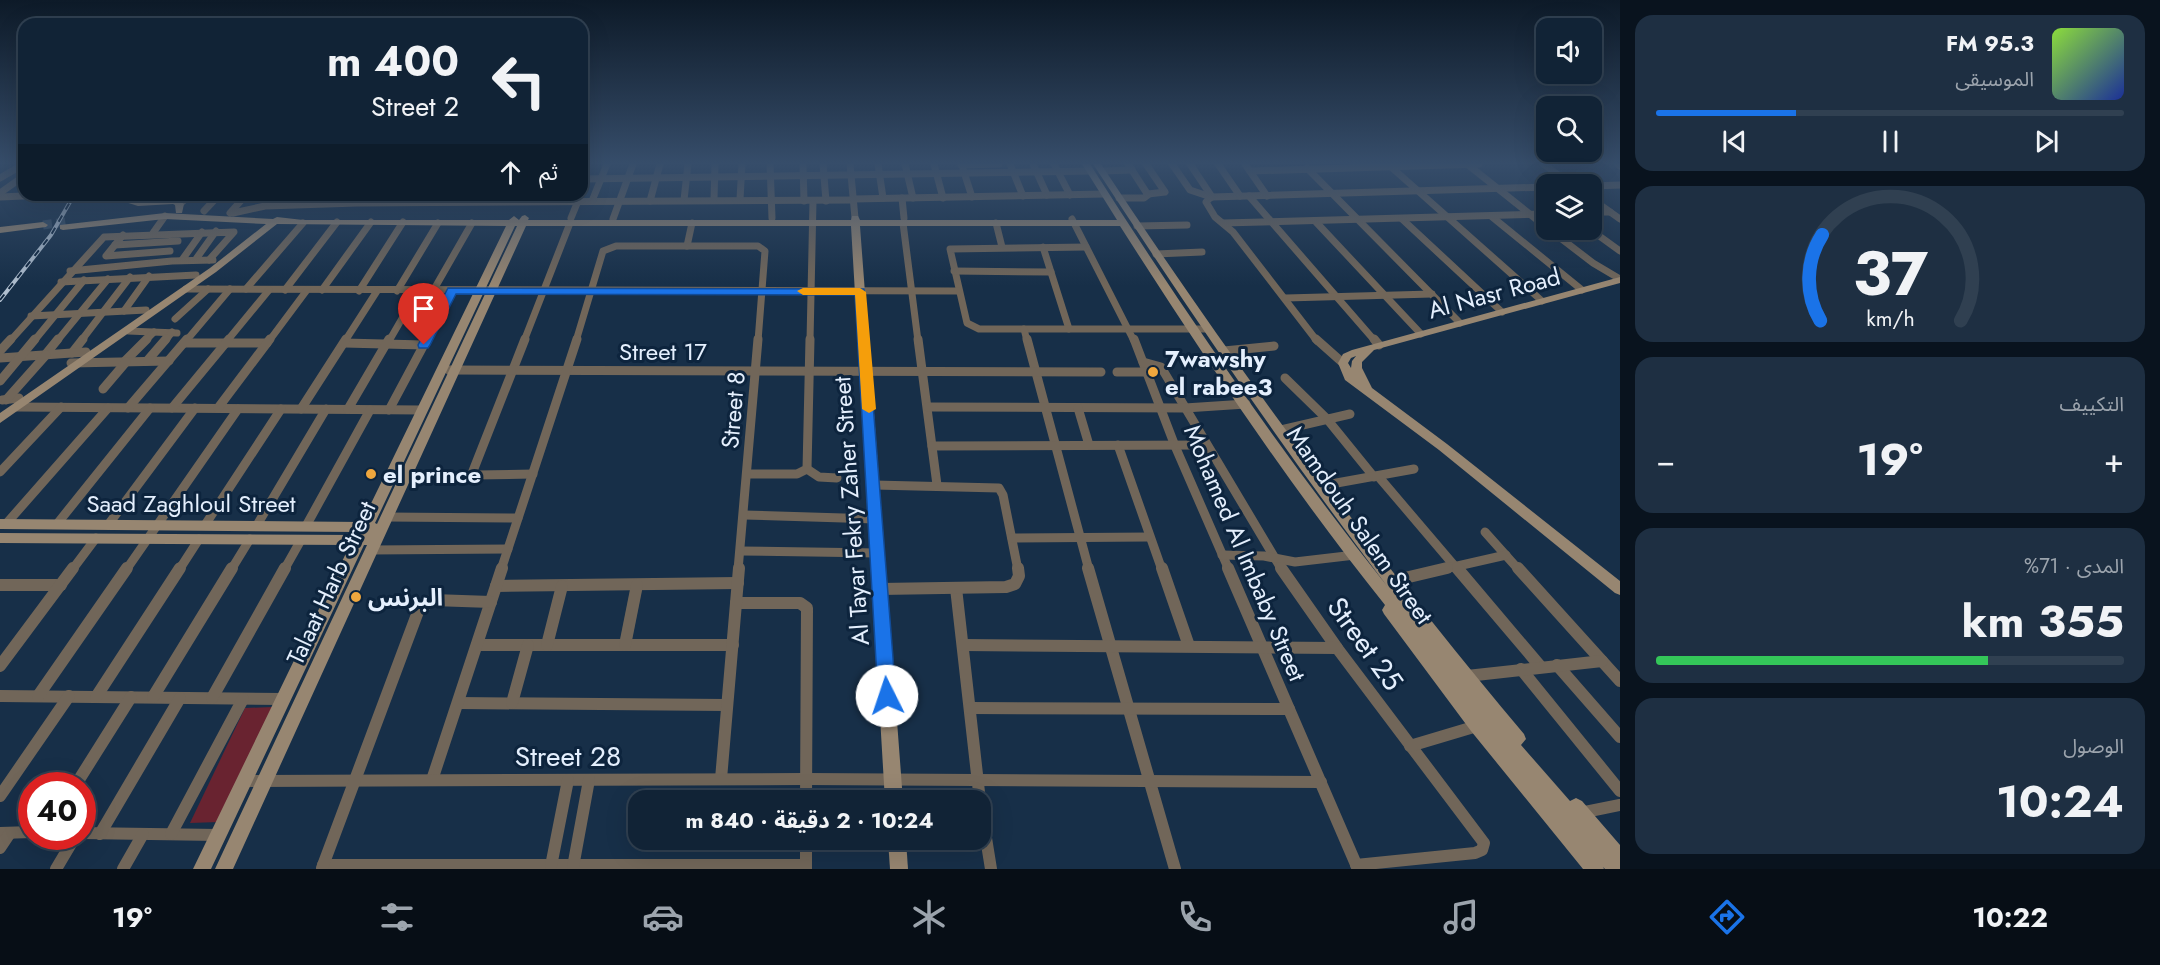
<!DOCTYPE html>
<html lang="ar">
<head>
<meta charset="utf-8">
<style>
  body { margin:0; font-family:Jost,"Noto Sans Arabic",sans-serif; background:#1e2f42; color:#f1f3f6; direction:rtl; height:100vh; display:flex; flex-direction:column; font-size:22px; white-space:nowrap }
  * { box-sizing:border-box; margin:0 }
  p { font-size:20px; color:#9ca4ad }
  .icon { flex:none; width:33px; height:33px; fill:none; stroke:currentColor; stroke-width:2; stroke-linecap:round; stroke-linejoin:round }
  .map { position:relative; flex:1; overflow:hidden; direction:ltr }
  .sheet { display:flex; flex-direction:column; gap:15px; padding:15px; background:#09131e; width:540px }
  .sheet>* { flex:none }
  .hud { position:absolute; left:18px; top:18px; width:570px; height:183px; border-radius:18px; box-shadow:0 6px 24px #0002,0 0 0 2px #304051; direction:rtl; background:#112336; color:#f1f3f6; overflow:hidden }
  .controls { position:absolute; left:1536px; top:18px; display:grid; gap:12px }
  .controls a { display:grid; place-items:center; width:66px; height:66px; border-radius:12px; background:#112336; box-shadow:0 6px 24px #0002,0 0 0 2px #304051; font-size:30px }
  .speed { position:absolute; left:18px; top:772px; display:flex; gap:12px; font-size:30px; font-weight:700; text-align:center }
  .speed>* { display:grid; place-content:center; width:78px; height:78px; border-radius:50%; background:#112336; box-shadow:0 6px 24px #0002,0 0 0 2px #304051; line-height:1 }
  .speed .limit { border:9px solid #d22; background:#fff; color:#111 }
  .pin { position:absolute; display:grid; place-items:center; width:51px; height:51px; color:#fff; margin:-62px -26px; border-radius:50% 50% 50% 0; rotate:-45deg; box-shadow:0 0 6px #0007 }
  .pin .icon { rotate:45deg }
  .me { position:absolute; width:66px; margin:-33px; rotate:356deg; stroke-linejoin:round; filter:drop-shadow(0 0 4px #0008) }
  .turn { display:flex; align-items:center; gap:21px; height:126px; padding:0 30px; font-size:27px }
  .turn .icon { width:78px; height:78px; stroke-width:2.5 }
  .turn b { display:block; font-size:42px; line-height:51px }
  .then { display:flex; align-items:center; height:57px; padding:0 30px; background:#0003; gap:12px; font-size:22px }
  .big { font-size:45px; font-weight:700; line-height:1.1 }
  .sheet .tile { flex:1; display:flex; flex-direction:column; justify-content:center; gap:9px; min-width:0; padding:0 21px; border-radius:18px; background:#1e2f42 }
  .sheet .dial { align-items:center; gap:0 }
  .dial svg { height:156px; overflow:visible; fill:none; stroke:#304051; stroke-width:7; stroke-linecap:round; text-anchor:middle }
  .dial text { fill:#f1f3f6; stroke:none }
  .song { display:flex; align-items:center; gap:18px }
  .cover { width:72px; height:72px; border-radius:9px; background:linear-gradient(135deg,hsl(90 70% 55%),hsl(230 70% 35%)) }
  .played { height:6px; border-radius:3px; background:linear-gradient(90deg,#1a73e8 30%,#304051 30%) }
  .keys { display:flex; justify-content:space-around; direction:ltr }
  .heat { display:flex; justify-content:space-between; align-items:center; font-size:33px; direction:ltr }
  .charge { height:9px; border-radius:4px; background:linear-gradient(90deg,#34c759 71%,#304051 0) }
  .trip { position:absolute; left:628px; top:790px; width:363px; height:60px; border-radius:18px; background:#112336; box-shadow:0 6px 24px #0002,0 0 0 2px #304051; font-weight:700; line-height:60px; text-align:center; direction:rtl }
  .menu { display:flex; height:96px; justify-content:space-around; align-items:center; background:#070e16; color:#9ca4ad }
  .menu .icon { width:42px; height:42px }
  .menu .active { color:#1a73e8 }
  .menu b { font-size:27px; color:#f1f3f6 }
  main { display:flex; flex:1; min-height:0 }
  .map>svg:first-child { display:block }
</style>
</head>
<body>
<main>
<section class="sheet">
<div class="tile">
<div class="song"><i class="cover"></i><div><b>95.3 FM</b><p>الموسيقى</p></div></div>
<div class="played"></div>
<div class="keys"><svg class="icon" aria-label="previous" viewBox="0 0 24 24"><path d="M18 5L8 12l10 7zM5 5v14"/></svg><svg class="icon" aria-label="pause" viewBox="0 0 24 24"><path d="M8 5v14M16 5v14"/></svg><svg class="icon" aria-label="next" viewBox="0 0 24 24"><path d="M6 5l10 7-10 7zM19 5v14"/></svg></div>
</div>
<div class="tile dial"><svg viewBox="0 0 100 80">
<path d="M14 69A42 42 0 1 1 86 69"/>
<path d="M14 69A42 42 0 0 1 15 25" stroke="#1a73e8"/>
<text x="50" y="56" font-size="32" font-weight="700">37</text>
<text x="50" y="72" font-size="11">km/h</text>
</svg></div>
<div class="tile"><p>التكييف</p>
<div class="heat"><a>−</a><b class="big">19°</b><a>+</a></div>
</div>
<div class="tile"><p>المدى · 71%</p><b class="big">355 km</b><div class="charge"></div></div>
<div class="tile"><p>الوصول</p><b class="big">10:24</b></div>
</section>
<div class="map">
<svg width="1620" height="869" viewBox="0 0 1620 869">
  <rect width="100%" height="100%" fill="#172f48"/>
  <polygon fill="#692330" points="273,707 219,822 190,823 245,708"/>
  <g fill="none" stroke-linecap="round" stroke-linejoin="round">
    <polyline stroke="#364c63" stroke-width="9" stroke-dasharray="9 4.5" stroke-linecap="butt" points="43,225 66,222"/>
    <g stroke="#716659" stroke-width="7">
      <polyline points="770,164 772,218"/>
      <polyline points="803,164 804,201"/>
      <polyline points="823,164 826,201"/>
      <polyline points="850,164 855,218"/>
      <polyline points="878,164 883,198"/>
      <polyline points="905,164 913,198"/>
      <polyline points="934,164 943,198"/>
      <polyline points="1010,164 1023,196"/>
      <polyline points="1033,164 1047,195"/>
      <polyline points="1054,164 1070,195"/>
      <polyline points="1146,164 1165,192 1148,194"/>
      <polyline points="1172,164 1190,190 1211,197 1546,187"/>
      <polyline points="1190,164 1212,197"/>
      <polyline points="1218,164 1240,196"/>
      <polyline points="1245,164 1267,196"/>
      <polyline points="1467,164 1546,227"/>
      <polyline points="1543,164 1571,184"/>
      <polyline points="1618,164 1620,166"/>
      <polyline points="961,165 999,164"/>
      <polyline points="1390,166 1542,301"/>
      <polyline points="1307,168 1460,323"/>
      <polyline points="963,169 972,197"/>
      <polyline points="1102,171 1132,170"/>
      <polyline points="1250,171 1479,164"/>
      <polyline points="0,178 24,164"/>
      <polyline points="582,179 1090,171"/>
      <polyline points="1592,186 1620,185"/>
      <polyline points="0,193 24,176"/>
      <polyline points="1249,196 1375,341"/>
      <polyline points="0,197 47,195"/>
      <polyline points="1211,197 1206,202 1215,217 1233,232 1317,341"/>
      <polyline points="902,198 904,218"/>
      <polyline points="1119,198 1144,198 1148,195 1128,164"/>
      <polyline points="714,199 715,164"/>
      <polyline points="740,199 742,164"/>
      <polyline points="853,199 1104,194"/>
      <polyline points="1592,199 1620,219"/>
      <polyline points="684,200 688,164"/>
      <polyline points="592,201 607,164"/>
      <polyline points="650,201 660,164"/>
      <polyline points="180,204 190,195"/>
      <polyline points="204,211 219,195"/>
      <polyline points="1592,212 1610,212"/>
      <polyline points="230,213 246,195"/>
      <polyline points="233,213 265,206 357,203 853,200"/>
      <polyline points="1491,216 1582,290"/>
      <polyline points="571,218 578,201"/>
      <polyline points="613,219 633,164"/>
      <polyline points="1072,219 1134,341"/>
      <polyline points="1402,219 1502,312"/>
      <polyline points="1316,222 1421,334"/>
      <polyline points="903,223 918,341"/>
      <polyline points="996,223 1002,247"/>
      <polyline points="1223,223 1546,214"/>
      <polyline points="1137,226 1187,225"/>
      <polyline points="1550,230 1593,263 1620,279"/>
      <polyline points="1591,230 1620,251"/>
      <polyline points="153,233 165,216"/>
      <polyline points="123,235 106,256 170,251"/>
      <polyline points="115,245 178,241"/>
      <polyline points="687,246 692,223"/>
      <polyline points="1043,247 1069,329"/>
      <polyline points="1086,247 950,249 967,323 979,329 1208,329"/>
      <polyline points="1156,254 1202,252"/>
      <polyline points="196,259 216,231"/>
      <polyline points="182,260 202,232"/>
      <polyline points="70,271 172,261 213,260"/>
      <polyline points="954,271 1051,272"/>
      <polyline points="61,282 196,275"/>
      <polyline points="186,289 958,291"/>
      <polyline points="246,289 303,223"/>
      <polyline points="285,290 337,222"/>
      <polyline points="322,290 371,222"/>
      <polyline points="359,291 403,222"/>
      <polyline points="397,291 438,223"/>
      <polyline points="433,291 472,223"/>
      <polyline points="1286,298 1432,294"/>
      <polyline points="124,311 149,276"/>
      <polyline points="31,316 146,310"/>
      <polyline points="175,319 208,289"/>
      <polyline points="1024,329 1027,341"/>
      <polyline points="128,331 177,333"/>
      <polyline points="10,341 104,237 234,232 209,260"/>
      <polyline points="34,341 84,280"/>
      <polyline points="57,341 108,279"/>
      <polyline points="81,341 130,277"/>
      <polyline points="145,341 154,332"/>
      <polyline points="165,341 172,332"/>
      <polyline points="186,341 230,289"/>
      <polyline points="227,341 269,290"/>
      <polyline points="269,341 307,290"/>
      <polyline points="345,341 377,291"/>
      <polyline points="389,341 418,291"/>
      <polyline points="426,341 452,291"/>
      <polyline points="524,341 570,223"/>
      <polyline points="576,341 603,251 616,246 758,246 765,251 758,341"/>
      <polyline points="810,341 813,201"/>
    </g>
    <g stroke="#716659" stroke-width="9">
      <polyline points="525,339 473,471 476,475 533,474"/>
      <polyline points="918,339 937,485"/>
      <polyline points="1027,339 1089,570"/>
      <polyline points="1134,339 1175,446 1229,570"/>
      <polyline points="1316,339 1343,363"/>
      <polyline points="1374,339 1379,345"/>
      <polyline points="184,343 267,343"/>
      <polyline points="344,343 424,345"/>
      <polyline points="0,351 11,339"/>
      <polyline points="1224,351 1274,346"/>
      <polyline points="72,353 83,339"/>
      <polyline points="45,355 58,339"/>
      <polyline points="0,358 86,352"/>
      <polyline points="147,361 166,339"/>
      <polyline points="124,362 147,339"/>
      <polyline points="1143,362 1161,367 1282,570"/>
      <polyline points="71,363 169,361"/>
      <polyline points="449,370 1101,372"/>
      <polyline points="1117,372 1147,372"/>
      <polyline points="1285,378 1327,419 1374,477"/>
      <polyline points="0,381 35,339"/>
      <polyline points="103,389 126,362"/>
      <polyline points="2,400 19,398"/>
      <polyline points="6,400 46,355"/>
      <polyline points="17,407 422,410"/>
      <polyline points="928,407 1185,408 1246,404"/>
      <polyline points="128,408 187,339"/>
      <polyline points="172,408 229,339"/>
      <polyline points="218,408 270,339"/>
      <polyline points="1078,408 1089,445"/>
      <polyline points="301,409 346,339"/>
      <polyline points="348,409 389,339"/>
      <polyline points="389,410 427,339"/>
      <polyline points="1281,430 1350,414"/>
      <polyline points="1118,445 1162,570"/>
      <polyline points="932,446 1206,445"/>
      <polyline points="807,469 819,477 837,478"/>
      <polyline points="0,472 61,407"/>
      <polyline points="747,474 797,474 807,469 810,339"/>
      <polyline points="1378,476 1458,570"/>
      <polyline points="874,485 999,488 1003,495 1018,570"/>
      <polyline points="1320,486 1414,469"/>
      <polyline points="744,515 876,519"/>
      <polyline points="386,517 518,518"/>
      <polyline points="6,524 108,408"/>
      <polyline points="57,524 150,408"/>
      <polyline points="108,525 195,408"/>
      <polyline points="205,525 281,409"/>
      <polyline points="257,525 326,409"/>
      <polyline points="306,526 370,410"/>
      <polyline points="1485,532 1519,570"/>
      <polyline points="1012,538 1149,537"/>
      <polyline points="371,550 508,549"/>
      <polyline points="741,551 878,553"/>
      <polyline points="1222,555 1264,556 1295,562 1355,555"/>
      <polyline points="72,570 96,538"/>
      <polyline points="126,570 238,409"/>
      <polyline points="179,570 199,539"/>
      <polyline points="231,570 250,539"/>
      <polyline points="284,570 301,540"/>
      <polyline points="501,570 577,339"/>
      <polyline points="738,570 758,339"/>
      <polyline points="1440,570 1506,555"/>
    </g>
    <g stroke="#716659" stroke-width="12">
      <polyline points="1088,568 1175,869"/>
      <polyline points="1162,568 1189,646"/>
      <polyline points="1228,568 1358,869"/>
      <polyline points="1281,568 1337,648 1484,843 1482,850 1475,853 1356,865"/>
      <polyline points="1457,568 1540,666"/>
      <polyline points="1518,568 1620,681"/>
      <polyline points="1392,581 1447,568"/>
      <polyline points="0,585 61,585"/>
      <polyline points="496,586 738,583"/>
      <polyline points="956,588 980,801"/>
      <polyline points="880,589 1006,587 1015,584 1019,576 1018,568"/>
      <polyline points="736,603 800,603 807,608 806,801"/>
      <polyline points="477,645 733,645"/>
      <polyline points="547,645 562,586"/>
      <polyline points="625,645 637,585"/>
      <polyline points="963,645 1337,648"/>
      <polyline points="1557,665 1620,737"/>
      <polyline points="0,666 73,568"/>
      <polyline points="1521,669 1620,791"/>
      <polyline points="1467,676 1602,661"/>
      <polyline points="1,696 283,699"/>
      <polyline points="38,696 127,568"/>
      <polyline points="96,697 180,568"/>
      <polyline points="153,697 232,568"/>
      <polyline points="212,698 285,568"/>
      <polyline points="458,703 726,705"/>
      <polyline points="512,703 528,645"/>
      <polyline points="970,708 1289,709"/>
      <polyline points="1410,746 1477,726"/>
      <polyline points="721,779 739,568"/>
      <polyline points="432,780 502,568"/>
      <polyline points="244,781 805,779 1321,782"/>
      <polyline points="75,786 131,697"/>
      <polyline points="0,796 69,696"/>
      <polyline points="981,807 991,869"/>
      <polyline points="1580,813 1620,805"/>
      <polyline points="0,833 32,832"/>
      <polyline points="82,833 218,835"/>
      <polyline points="100,834 180,698"/>
      <polyline points="171,834 243,699"/>
      <polyline points="806,840 806,869"/>
      <polyline points="0,848 10,833"/>
      <polyline points="323,865 806,865"/>
      <polyline points="551,866 568,780"/>
      <polyline points="573,867 589,780"/>
      <polyline points="322,868 419,609 433,600 491,602"/>
      <polyline points="56,869 75,837"/>
      <polyline points="123,869 143,834"/>
    </g>
    <g fill="#978671" fill-rule="evenodd">
      <path d="M1082,164H1090C1183,310 1280,451 1387,586C1283,449 1187,308 1093,164H1101C1232,362 1371,552 1524,734L1526,739L1521,745L1570,801L1576,798L1582,801L1620,845V869H1605L1603,867L1604,869H1583L1471,731L1384,614L1382,610L1385,605C1289,485 1203,356 1120,226H860L903,801H885L851,226H526L233,869H215L367,545H364L211,869H193L350,545L0,543V533L355,535L357,532L0,529V519L362,522L506,226L277,224L216,272L0,423V413L210,268L266,224L165,219L63,230L60,229V225L165,213L273,219L277,217L303,220H509L514,216L519,220L522,216L525,215L529,218L528,220H851L852,216H858L860,220H1117ZM515,226H517L377,524L375,523Z"/>
      <path d="M121,195H129V198C146,203 171,192 184,204L182,213H176L175,205L173,204L138,206L122,201Z"/>
      <polygon points="43,222 48,225 46,227 0,233 0,227"/>
      <path d="M1620,277V283L1374,350L1362,362V368L1372,388L1447,444L1620,581V595L1615,593L1439,450L1345,380L1338,363L1343,354L1352,350ZM1356,356L1352,361L1351,368L1348,363L1351,358Z"/>
      <polygon points="888,840 906,840 908,869 890,869"/>
    </g>
    <defs>
      <polyline id="rail" points="0,300 51,235 74,195"/>
    </defs>
    <use href="#rail" stroke="#b0bfcf" stroke-width="4"/>
    <use href="#rail" stroke="#0d243d" stroke-width="2" stroke-dasharray="7" stroke-linecap="butt"/>
  </g>
  <linearGradient id="sky" x2="0" y2="1"><stop stop-color="#0d1a28"/><stop offset="0.57" stop-color="#364d6a"/><stop offset="1" stop-color="#364d6a" stop-opacity="0"/></linearGradient>
  <rect width="1620" height="286" fill="url(#sky)"/>
  <polygon fill="#1a73e8" stroke="#114b97" stroke-width="1.5" points="448,288 864,289 896,696 893,701 887,704 881,701 878,696 855,295 456,294 430,345 428,348 419,348 418,345"/>
  <polygon fill="#f59e0b" points="860,288 866,292 876,409 869,413 862,409 855,295 803,295 797,291 803,288"/>
  <g fill="#efa73e" stroke="#0d243d" stroke-width="2">
    <circle cx="1153" cy="372" r="6"/>
    <circle cx="371" cy="474" r="6"/>
    <circle cx="356" cy="597" r="6"/>
  </g>
  <g text-anchor="middle" dominant-baseline="central" stroke-width="6" stroke-linejoin="round" paint-order="stroke">
    <g font-size="24" fill="#e4effd" stroke="#0d243d">
      <text transform="translate(1494 293) rotate(-15)">Al Nasr Road</text>
      <text x="663" y="351">Street 17</text>
      <text transform="translate(733 410) rotate(-85)">Street 8</text>
      <text x="191" y="503">Saad Zaghloul Street</text>
      <text transform="translate(851 511) rotate(-94)">Al Tayar Fekry Zaher Street</text>
      <text transform="translate(1360 525) rotate(55)">Mamdouh Salem Street</text>
      <text transform="translate(1245 553) rotate(67)">Mohamed Al Imbaby Street</text>
      <text transform="translate(331 583) rotate(-65)">Talaat Harb Street</text>
    </g>
    <g font-size="24" font-weight="bold" fill="#e4effd" stroke="#0d243d" text-anchor="start">
      <text x="1165" y="358">7wawshy<tspan x="1165" dy="28">el rabee3</tspan></text>
      <text x="383" y="474">el prince</text>
      <text x="368" y="597">البرنس</text>
    </g>
    <g font-size="28" fill="#e4effd" stroke="#0d243d">
      <text transform="translate(1365 644) rotate(54)">Street 25</text>
      <text x="568" y="756">Street 28</text>
    </g>
  </g>
</svg>
<div class="controls">
<a><svg class="icon" aria-label="sound" viewBox="0 0 24 24"><path d="M4 9h4l5-4v14l-5-4H4zM17 9q2 3 0 6"/></svg></a>
<a><svg class="icon" aria-label="search" viewBox="0 0 24 24"><circle cx="10" cy="10" r="6"/><path d="M15 15l6 6"/></svg></a>
<a><svg class="icon" aria-label="layers" viewBox="0 0 24 24"><path d="M12 4l9 5-9 5-9-5zM3 14l9 5 9-5"/></svg></a>
</div>
<div class="speed"><div class="limit">40</div></div>
<div class="pin" style="left:424px;top:345px;background:#d93025"><svg class="icon" aria-label="arrive" viewBox="0 0 24 24"><path d="M6 21V4h12l-3 4 3 4H6"/></svg></div>
<svg class="me" style="left:887px;top:696px" viewBox="-20 -20 40 40"><circle r="19" fill="#fff"/><path d="M0-13L10 11 0 6-10 11z" fill="#1a73e8"/></svg>
<div class="trip">10:24 · 2 دقيقة · 840 m</div>
<div class="hud">
<div class="turn"><svg class="icon" aria-label="left" viewBox="0 0 24 24"><path d="M17 20v-9H6M10 6l-5 5 5 5"/></svg><div><b>400 m</b>Street 2</div></div>
<div class="then">ثم<svg class="icon" aria-label="ahead" viewBox="0 0 24 24"><path d="M12 20V5M6 11l6-6 6 6"/></svg></div>
</div>
</div>
</main>
<nav class="menu">
<b>10:22</b>
<svg class="icon active" aria-label="directions" viewBox="0 0 24 24"><path d="M12 3l9 9-9 9-9-9zM9 14v-3h6M13 9l2 2-2 2"/></svg>
<svg class="icon" aria-label="music" viewBox="0 0 24 24"><path d="M9 18V5l10-2v13"/><circle cx="6" cy="18" r="3"/><circle cx="16" cy="16" r="3"/></svg>
<svg class="icon" aria-label="phone" viewBox="0 0 24 24"><path d="M5 4h4l2 5-3 2q2 4 5 5l2-3 5 2v4C11 20 4 13 5 4z"/></svg>
<svg class="icon" aria-label="climate" viewBox="0 0 24 24"><path d="M12 3v18M4 7l16 10M4 17L20 7"/></svg>
<svg class="icon" aria-label="car" viewBox="0 0 24 24"><path d="M5 17H2v-5l4-1 3-4h7l3 4 3 1v5h-3M9 17h6M6 11h13"/><circle cx="7" cy="17" r="2"/><circle cx="17" cy="17" r="2"/></svg>
<svg class="icon" aria-label="filters" viewBox="0 0 24 24"><path d="M4 7h16M4 17h16"/><circle cx="9" cy="7" r="2"/><circle cx="15" cy="17" r="2"/></svg>
<b>19°</b>
</nav>
</body>
</html>
